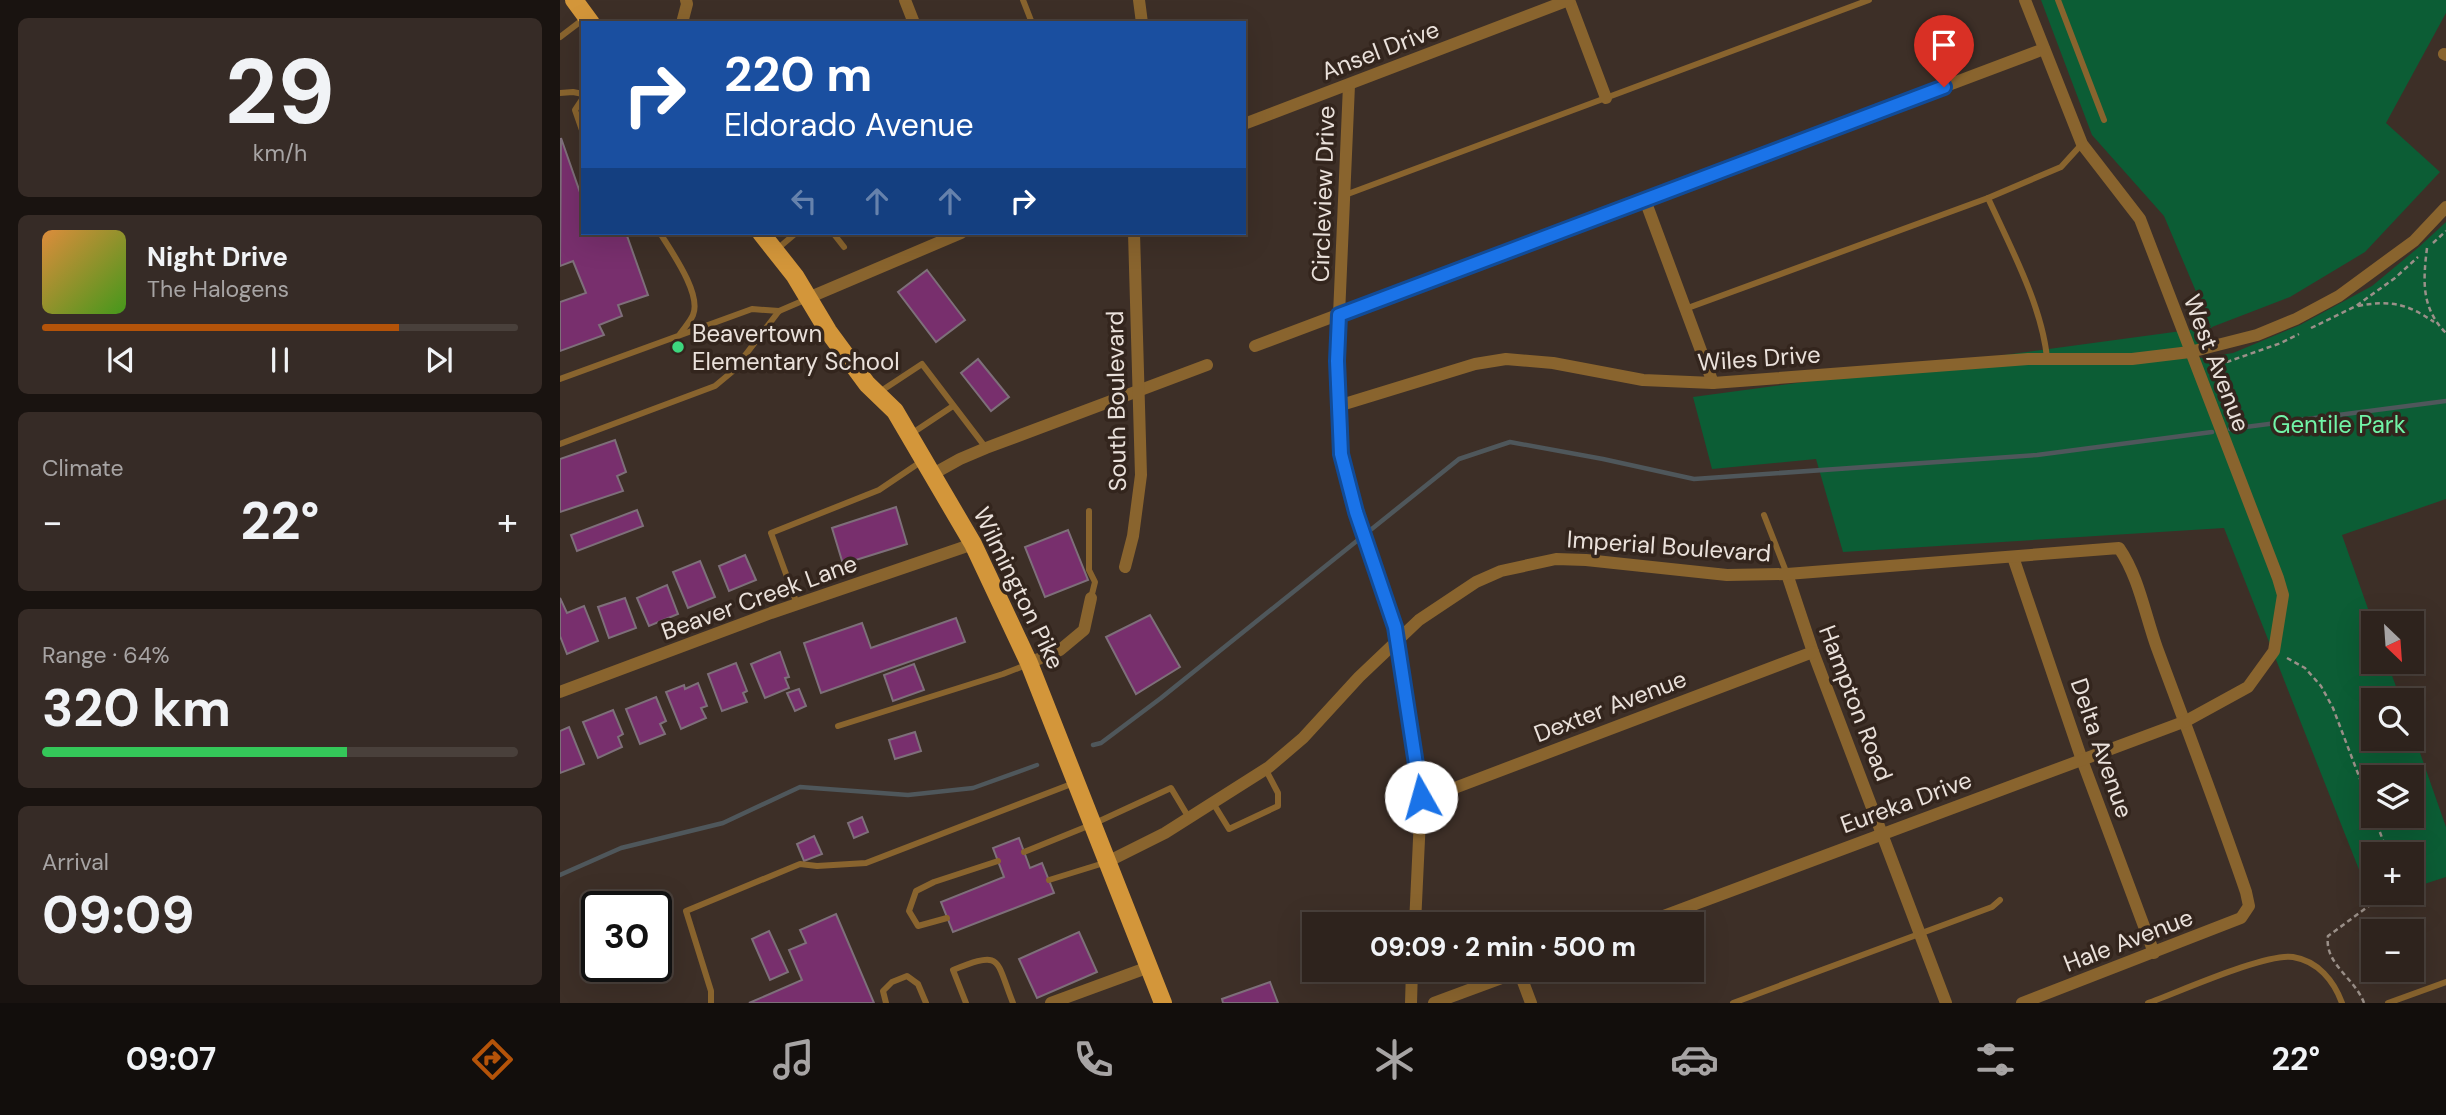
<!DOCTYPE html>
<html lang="en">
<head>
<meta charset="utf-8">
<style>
  body { margin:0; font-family:"DM Sans",sans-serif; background:#362b26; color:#f1f3f6; height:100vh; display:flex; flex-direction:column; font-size:26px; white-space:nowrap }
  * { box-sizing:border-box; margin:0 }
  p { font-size:23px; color:#a7a4a4 }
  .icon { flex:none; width:38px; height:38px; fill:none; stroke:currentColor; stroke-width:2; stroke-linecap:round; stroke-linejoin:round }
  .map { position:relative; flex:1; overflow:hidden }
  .side { display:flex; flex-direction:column; gap:18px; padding:18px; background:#191310; width:560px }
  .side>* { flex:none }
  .banner { position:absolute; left:21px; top:21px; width:665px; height:214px; border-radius:0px; box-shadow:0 7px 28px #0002,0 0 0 2px #49403b; background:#1a4fa0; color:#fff; overflow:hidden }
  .needle { width:46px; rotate:155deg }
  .buttons { position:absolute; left:1801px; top:611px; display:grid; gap:14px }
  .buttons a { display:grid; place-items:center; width:63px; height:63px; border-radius:0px; background:#2e231d; box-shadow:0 7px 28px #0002,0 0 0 2px #49403b; font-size:35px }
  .speed { position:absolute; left:21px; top:891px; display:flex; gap:14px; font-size:35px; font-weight:700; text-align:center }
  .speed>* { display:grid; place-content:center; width:91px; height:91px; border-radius:50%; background:#2e231d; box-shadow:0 7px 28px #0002,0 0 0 2px #49403b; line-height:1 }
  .speed .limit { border:4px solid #111; border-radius:10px; background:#fff; color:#111 }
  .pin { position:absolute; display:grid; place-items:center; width:60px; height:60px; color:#fff; margin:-72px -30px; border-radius:50% 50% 50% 0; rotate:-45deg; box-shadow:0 0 7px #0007 }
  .pin .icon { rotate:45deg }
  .me { position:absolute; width:77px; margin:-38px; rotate:353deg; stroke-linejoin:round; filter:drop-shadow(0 0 5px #0008) }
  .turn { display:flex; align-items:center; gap:24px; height:147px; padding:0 28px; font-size:32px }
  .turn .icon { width:91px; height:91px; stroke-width:2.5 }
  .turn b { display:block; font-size:49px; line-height:60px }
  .lanes { display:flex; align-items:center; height:66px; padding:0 28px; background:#0003; justify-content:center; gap:35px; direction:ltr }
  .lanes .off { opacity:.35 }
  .big { font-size:52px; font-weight:700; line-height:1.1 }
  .side .card { flex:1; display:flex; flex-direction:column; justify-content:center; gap:10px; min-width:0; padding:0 24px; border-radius:10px; background:#362b26 }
  .side .dial { align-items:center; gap:0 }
  .dial b { font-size:91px; line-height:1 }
  .song { display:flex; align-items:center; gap:21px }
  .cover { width:84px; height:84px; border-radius:10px; background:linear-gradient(135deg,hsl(30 70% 55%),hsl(100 70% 35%)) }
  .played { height:7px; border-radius:4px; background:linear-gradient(90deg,#b45309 75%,#49403b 75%) }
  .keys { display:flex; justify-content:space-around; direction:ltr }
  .heat { display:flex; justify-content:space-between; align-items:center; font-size:38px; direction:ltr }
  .charge { height:10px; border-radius:5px; background:linear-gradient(90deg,#34c759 64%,#49403b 0) }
  .trip { position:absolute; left:742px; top:912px; width:402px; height:70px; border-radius:0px; background:#2e231d; box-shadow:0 7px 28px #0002,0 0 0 2px #49403b; font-weight:700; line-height:70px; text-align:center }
  .tabs { display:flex; height:112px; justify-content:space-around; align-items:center; background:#120e0c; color:#a7a4a4 }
  .tabs .icon { width:49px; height:49px }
  .tabs .on { color:#b45309 }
  .tabs b { font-size:32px; color:#f1f3f6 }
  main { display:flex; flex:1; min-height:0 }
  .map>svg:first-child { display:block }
</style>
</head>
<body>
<main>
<section class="side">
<div class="card dial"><b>29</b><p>km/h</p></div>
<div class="card">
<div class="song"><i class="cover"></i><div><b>Night Drive</b><p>The Halogens</p></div></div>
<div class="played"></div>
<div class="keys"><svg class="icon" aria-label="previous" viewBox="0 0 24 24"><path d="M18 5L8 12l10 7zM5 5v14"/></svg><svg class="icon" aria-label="pause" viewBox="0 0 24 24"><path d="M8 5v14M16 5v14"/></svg><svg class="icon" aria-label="next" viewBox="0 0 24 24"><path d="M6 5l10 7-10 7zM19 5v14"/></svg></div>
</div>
<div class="card"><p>Climate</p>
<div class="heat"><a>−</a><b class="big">22°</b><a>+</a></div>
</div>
<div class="card"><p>Range · 64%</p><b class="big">320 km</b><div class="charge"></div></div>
<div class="card"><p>Arrival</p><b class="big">09:09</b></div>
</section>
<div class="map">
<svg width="1886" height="1003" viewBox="0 0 1886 1003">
  <rect width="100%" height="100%" fill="#3d2f27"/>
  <path fill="#0c5d35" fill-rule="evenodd" d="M1481,0H1886V13L1826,123L1880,172L1805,252L1730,297L1652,327L1631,352L1641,358L1673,353L1740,325L1812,286L1859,247L1886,222V499L1782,535L1813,623V662H1827L1841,700H1813V738H1852V730L1886,827V877L1852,888V854H1813V892L1836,893L1811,900L1664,528L1283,552L1256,459L1152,469L1133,397L1651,327L1604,216L1532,135ZM1813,777H1852V816H1813Z"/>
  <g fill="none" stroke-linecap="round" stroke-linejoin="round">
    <g stroke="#4f575b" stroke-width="4.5">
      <polyline points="1670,429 1886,401"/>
      <polyline points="533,745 541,743 601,698 899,459 950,442 1043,459 1134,479 1477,455 1652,432"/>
      <polyline points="0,875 61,848 163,823 240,787 348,795 413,788 477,765"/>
    </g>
  </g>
  <g fill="#782f6d" stroke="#7e6f7a" stroke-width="2">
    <polygon points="1,138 23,201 23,233 66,233 88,295 58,305 62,316 39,325 44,335 0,351 0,302 26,293 13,261 0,266"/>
    <polygon points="367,270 405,320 376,342 338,292"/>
    <polygon points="418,359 449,397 431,411 401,373"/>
    <polygon points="55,440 66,472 57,476 63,491 0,512 0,459"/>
    <polygon points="336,507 347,544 283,564 272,528"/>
    <polygon points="77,510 83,526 17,551 11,535"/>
    <polygon points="508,530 528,580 485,597 465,547"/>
    <polygon points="185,555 196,580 169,591 159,566"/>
    <polygon points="140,561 155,597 128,608 113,572"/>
    <polygon points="107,585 118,614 89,626 77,598"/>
    <polygon points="0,598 7,613 24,606 38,641 7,654 0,636"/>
    <polygon points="65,598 76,628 49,638 38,607"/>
    <polygon points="590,615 620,667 576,694 546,637"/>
    <polygon points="396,618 405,642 261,693 244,643 302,623 311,648"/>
    <polygon points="220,652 229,677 225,678 229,688 205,698 191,664"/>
    <polygon points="176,663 187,691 183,693 187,702 162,711 148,674"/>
    <polygon points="354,664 364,690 333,701 324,675"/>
    <polygon points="138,683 147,706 141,708 146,718 121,729 106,692 124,685 125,689"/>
    <polygon points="239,689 246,706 235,711 227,693"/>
    <polygon points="96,697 106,721 100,724 105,734 80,744 66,709"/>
    <polygon points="53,710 63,734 58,737 62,747 38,758 23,722"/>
    <polygon points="9,727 24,764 0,773 0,731"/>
    <polygon points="355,732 361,751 335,759 329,740"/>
    <polygon points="302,817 308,832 294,838 288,823"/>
    <polygon points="254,836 262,854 244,861 237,844"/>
    <polygon points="459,838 470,868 482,863 494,893 393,932 381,902 444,877 433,848"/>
    <polygon points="276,914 314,1003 189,1003 242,980 229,950 246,943 240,930"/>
    <polygon points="209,931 228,972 210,980 192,939"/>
    <polygon points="519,932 537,972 477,998 459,959"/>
    <polygon points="710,982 718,1003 663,1003 662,999"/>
  </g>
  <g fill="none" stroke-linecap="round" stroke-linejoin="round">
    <g stroke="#9b9089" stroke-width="2.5" stroke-dasharray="5 3.5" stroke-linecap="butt">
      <polyline points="1873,243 1886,231"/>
      <path d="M1867,248C1863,281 1861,308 1886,333"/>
      <path d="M1798,306C1830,300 1846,303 1874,322"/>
      <polyline points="1751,328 1796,306 1835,278 1858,257"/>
      <polyline points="1655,373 1659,365 1664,363 1721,343 1739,334"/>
      <polyline points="1727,658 1745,668 1761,686 1773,708 1813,813"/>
      <polyline points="1814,816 1828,854"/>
      <path d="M1804,1003C1795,978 1764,964 1768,936L1828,892"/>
    </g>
    <g stroke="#89642e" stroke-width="6">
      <polyline points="463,0 472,23"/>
      <polyline points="1498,0 1544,120"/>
      <polyline points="0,37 25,18"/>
      <polyline points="0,93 13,92 23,94"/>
      <polyline points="23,98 15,110 23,133"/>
      <polyline points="785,195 1309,0"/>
      <path d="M1428,198C1450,246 1482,306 1487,358"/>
      <path d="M100,233C111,251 142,294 133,315C130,322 124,328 120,334"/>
      <polyline points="273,233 284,247"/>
      <polyline points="216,250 236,233"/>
      <polyline points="1125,309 1428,198 1501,167 1521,145"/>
      <polyline points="0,379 192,309 219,311"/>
      <polyline points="318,393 362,364 426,448"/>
      <polyline points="351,434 393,406"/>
      <polyline points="0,444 155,386 173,371 219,311 247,299"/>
      <polyline points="529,511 529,570 535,582 531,598"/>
      <polyline points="1204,515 1227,574"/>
      <polyline points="237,604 211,533 319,490 362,461"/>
      <polyline points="278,726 443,674 466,665"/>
      <polyline points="653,803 669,829 718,806 718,793 706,770"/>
      <polyline points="464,852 533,824 611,788 629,818"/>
      <polyline points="489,880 544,863"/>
      <polyline points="387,918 358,926 349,911 356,891 374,882 438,861"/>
      <polyline points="151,1003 151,991 126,911 240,864 257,866 306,863 514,783"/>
      <polyline points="326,1003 323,991 332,982 347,976 358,984 366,1003"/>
      <path d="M406,1003L393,970C443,950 435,958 453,1003"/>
      <polyline points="1173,1003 1432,907 1440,900"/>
      <path d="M1588,1003C1619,992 1705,953 1733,957C1758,961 1774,981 1782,1003"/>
      <polyline points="1828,1003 1886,982"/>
    </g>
    <g stroke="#89642e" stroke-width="12">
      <polyline points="345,0 354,23"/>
      <polyline points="579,0 582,23"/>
      <polyline points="1009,0 1046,98"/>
      <polyline points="122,23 127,4 126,0"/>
      <polyline points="1884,54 1886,55"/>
      <polyline points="789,85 777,361 779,439 796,512 835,627 847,695 861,797 855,924"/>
      <polyline points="684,124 1009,0"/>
      <polyline points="1085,200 1153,383"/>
      <polyline points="248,298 401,233"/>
      <polyline points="695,346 1484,49"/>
      <polyline points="778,406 915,364 946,359 993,363 1083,380 1153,383 1468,359 1572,359 1630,352 1697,335 1736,319 1779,296 1854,241 1886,207"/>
      <polyline points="373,474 400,459 426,448 647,365"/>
      <polyline points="1453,557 1522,760 1594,953"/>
      <polyline points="565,567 573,536 581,475 574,233"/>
      <polyline points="1227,574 1253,652 1386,1003"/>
      <polyline points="469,663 500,650 524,630 531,598"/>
      <polyline points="0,692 211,613 413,544"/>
      <polyline points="861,797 884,792 1253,652"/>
      <path d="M547,862L605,833L709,767L743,738L799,677L859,620L916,582L941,571L996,559L1026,560L1167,575L1227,574L1559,548C1579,577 1585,615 1597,648C1627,729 1658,810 1686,892L1689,906L1681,918L1462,1003"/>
      <polyline points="1082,924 1626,721 1688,687 1714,651 1723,595 1718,578 1580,219 1522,144 1465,0"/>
      <polyline points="959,971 971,1003"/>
      <polyline points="491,1003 589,967"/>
      <polyline points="851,1003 852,970"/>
      <polyline points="874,1003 963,970"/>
    </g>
    <g stroke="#d3963a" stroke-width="18">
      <polyline points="14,0 31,23"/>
      <polyline points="201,233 235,276 268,331 307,384 335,411 413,544 469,663 603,1003"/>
    </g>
  </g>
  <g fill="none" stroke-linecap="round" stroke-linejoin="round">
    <defs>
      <polyline id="route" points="861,797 835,627 796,512 781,454 777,361 779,315 1384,87"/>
    </defs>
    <use href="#route" stroke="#114b97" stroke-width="18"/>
    <use href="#route" stroke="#1a73e8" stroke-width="12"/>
  </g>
  <circle fill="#3dd77e" stroke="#33251d" stroke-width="2.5" cx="118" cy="347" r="7"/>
  <g text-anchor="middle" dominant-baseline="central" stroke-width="7" stroke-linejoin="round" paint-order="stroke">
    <g font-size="24" fill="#eae1db" stroke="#33251d">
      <text transform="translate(820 50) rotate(-21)">Ansel Drive</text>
      <text transform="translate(763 194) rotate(-88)">Circleview Drive</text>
      <text transform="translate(1199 358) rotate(-4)">Wiles Drive</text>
      <text transform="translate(1657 363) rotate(69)">West Avenue</text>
      <text transform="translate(556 401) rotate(-91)">South Boulevard</text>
      <text transform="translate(1109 546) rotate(4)">Imperial Boulevard</text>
      <text transform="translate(459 588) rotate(64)">Wilmington Pike</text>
      <text transform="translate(199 597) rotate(-20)">Beaver Creek Lane</text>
      <text transform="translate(1296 703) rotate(69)">Hampton Road</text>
      <text transform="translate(1050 706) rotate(-21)">Dexter Avenue</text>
      <text transform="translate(1542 748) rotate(71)">Delta Avenue</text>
      <text transform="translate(1346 802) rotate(-20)">Eureka Drive</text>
      <text transform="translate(1568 940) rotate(-21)">Hale Avenue</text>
    </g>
    <g font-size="24" fill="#eae1db" stroke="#33251d" text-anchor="start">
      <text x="132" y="333">Beavertown<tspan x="132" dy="28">Elementary School</tspan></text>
    </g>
    <g font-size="24" fill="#71f4a7" stroke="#33251d">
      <text x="1779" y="424">Gentile Park</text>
    </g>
  </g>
</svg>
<div class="buttons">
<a><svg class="needle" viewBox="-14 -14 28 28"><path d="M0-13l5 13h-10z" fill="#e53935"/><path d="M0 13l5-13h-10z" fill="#a7a4a4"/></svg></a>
<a><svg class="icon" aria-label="search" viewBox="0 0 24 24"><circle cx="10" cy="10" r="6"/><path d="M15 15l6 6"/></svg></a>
<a><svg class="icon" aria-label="layers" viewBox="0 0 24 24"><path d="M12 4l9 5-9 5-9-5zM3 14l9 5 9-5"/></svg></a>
<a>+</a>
<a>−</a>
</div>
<div class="speed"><div class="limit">30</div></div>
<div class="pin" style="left:1384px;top:87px;background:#d93025"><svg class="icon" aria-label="arrive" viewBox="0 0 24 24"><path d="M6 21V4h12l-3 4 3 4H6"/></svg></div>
<svg class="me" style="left:861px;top:797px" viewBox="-20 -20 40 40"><circle r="19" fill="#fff"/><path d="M0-13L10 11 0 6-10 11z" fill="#1a73e8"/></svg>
<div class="trip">09:09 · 2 min · 500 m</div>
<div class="banner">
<div class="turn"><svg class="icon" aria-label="right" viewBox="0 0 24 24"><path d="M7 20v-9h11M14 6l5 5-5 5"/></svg><div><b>220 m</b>Eldorado Avenue</div></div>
<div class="lanes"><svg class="icon off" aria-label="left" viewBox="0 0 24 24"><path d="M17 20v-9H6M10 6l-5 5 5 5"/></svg><svg class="icon off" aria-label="ahead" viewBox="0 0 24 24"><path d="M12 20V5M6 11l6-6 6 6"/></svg><svg class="icon off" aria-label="ahead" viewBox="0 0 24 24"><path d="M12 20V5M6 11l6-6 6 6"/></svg><svg class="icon" aria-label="right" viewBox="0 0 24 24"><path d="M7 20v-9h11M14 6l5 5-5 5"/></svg></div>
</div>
</div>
</main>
<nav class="tabs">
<b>09:07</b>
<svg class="icon on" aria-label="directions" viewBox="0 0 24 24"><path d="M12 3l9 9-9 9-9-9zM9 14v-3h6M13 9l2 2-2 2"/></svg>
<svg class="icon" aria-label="music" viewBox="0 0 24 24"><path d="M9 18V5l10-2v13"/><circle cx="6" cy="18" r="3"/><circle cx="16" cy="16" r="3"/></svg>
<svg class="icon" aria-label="phone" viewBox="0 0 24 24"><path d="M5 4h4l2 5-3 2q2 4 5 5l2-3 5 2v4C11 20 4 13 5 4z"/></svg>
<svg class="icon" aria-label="climate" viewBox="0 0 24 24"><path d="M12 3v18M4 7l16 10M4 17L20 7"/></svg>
<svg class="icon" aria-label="car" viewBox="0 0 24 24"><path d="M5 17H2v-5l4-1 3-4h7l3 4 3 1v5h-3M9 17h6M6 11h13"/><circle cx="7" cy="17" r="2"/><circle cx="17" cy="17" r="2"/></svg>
<svg class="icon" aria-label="filters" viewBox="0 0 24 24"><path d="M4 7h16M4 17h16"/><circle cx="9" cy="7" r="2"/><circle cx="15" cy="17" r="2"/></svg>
<b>22°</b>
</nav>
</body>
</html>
